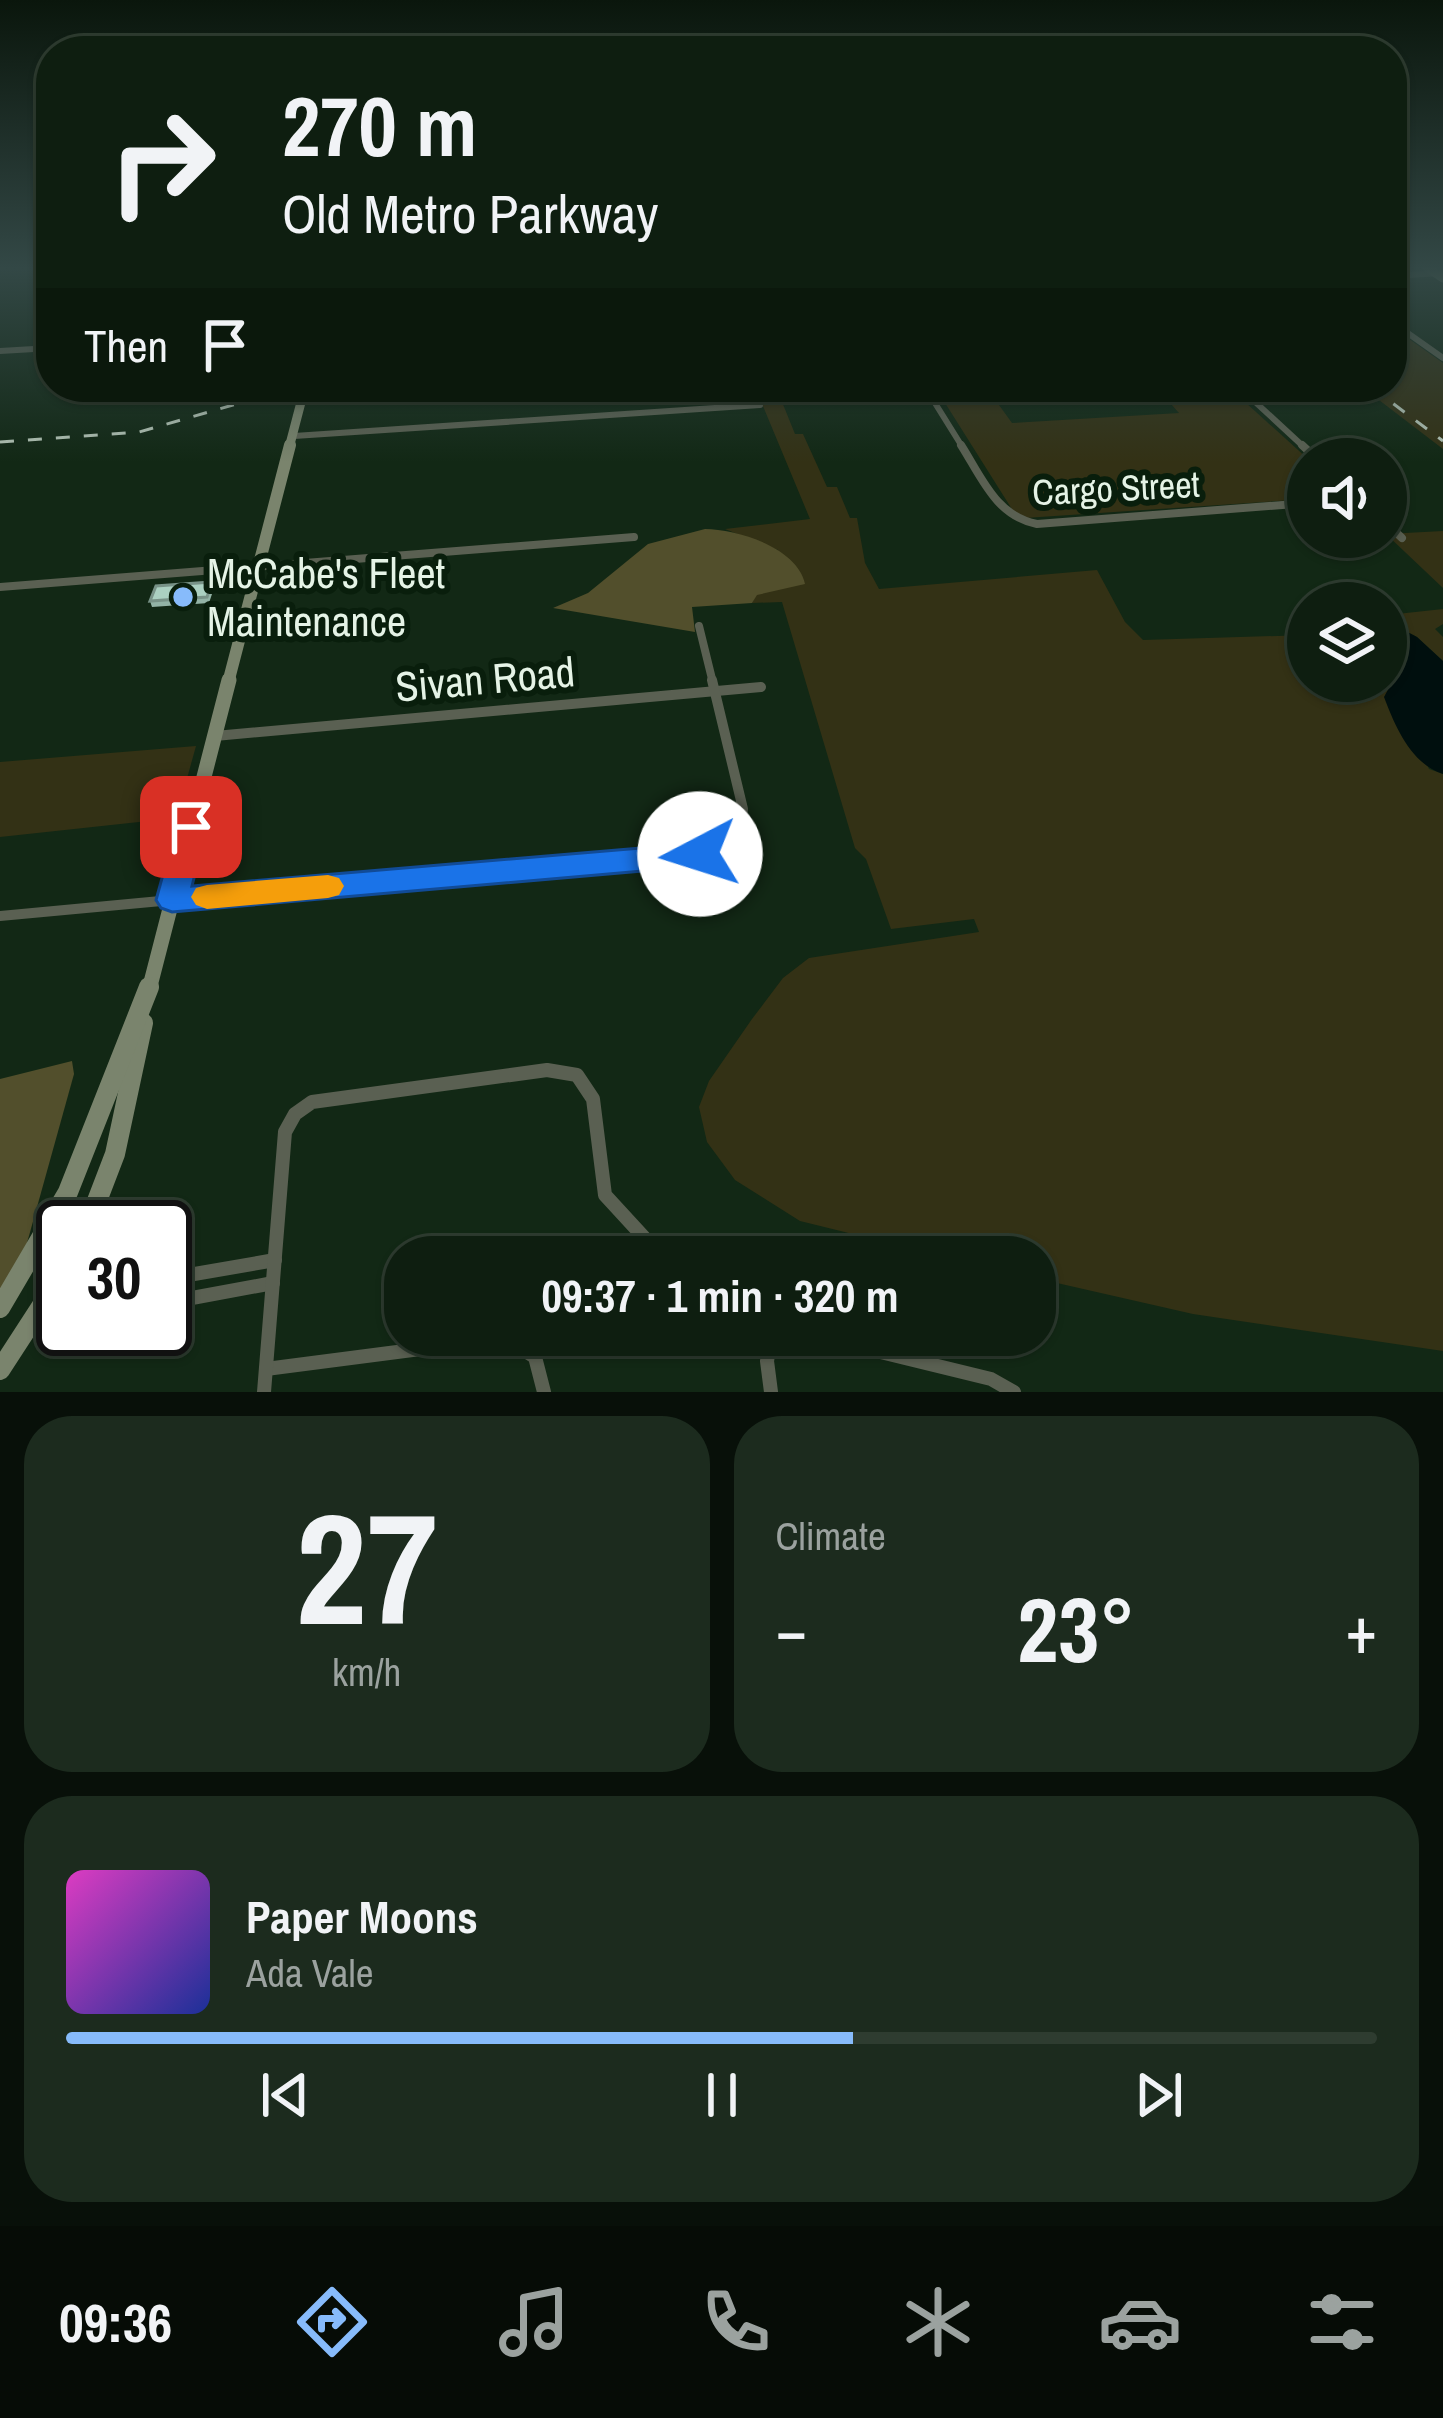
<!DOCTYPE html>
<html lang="en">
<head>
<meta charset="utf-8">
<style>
  body { margin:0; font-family:"Archivo Narrow",sans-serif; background:#1c2b1e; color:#f1f3f6; height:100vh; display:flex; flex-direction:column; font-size:45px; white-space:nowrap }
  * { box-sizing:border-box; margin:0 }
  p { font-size:39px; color:#9ba29f }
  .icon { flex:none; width:66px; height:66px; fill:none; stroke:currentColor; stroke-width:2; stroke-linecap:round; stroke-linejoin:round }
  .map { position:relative; height:1392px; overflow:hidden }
  .panel { display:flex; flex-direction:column; gap:24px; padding:24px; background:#081009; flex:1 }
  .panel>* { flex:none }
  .guide { position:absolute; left:36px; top:36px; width:1371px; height:366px; border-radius:48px; box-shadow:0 3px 9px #0004,0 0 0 3px #2e3c30; background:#0e1e10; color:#f1f3f6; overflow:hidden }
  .fabs { position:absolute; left:1287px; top:438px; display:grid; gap:24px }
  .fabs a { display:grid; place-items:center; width:120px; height:120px; border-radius:50%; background:#0e1e10; box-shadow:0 3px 9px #0004,0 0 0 3px #2e3c30; font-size:60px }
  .speed { position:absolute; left:36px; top:1200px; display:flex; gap:24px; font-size:60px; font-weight:700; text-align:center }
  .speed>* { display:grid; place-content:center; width:156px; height:156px; border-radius:50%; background:#0e1e10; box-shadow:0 3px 9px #0004,0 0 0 3px #2e3c30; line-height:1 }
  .speed .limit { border:6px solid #111; border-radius:18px; background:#fff; color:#111 }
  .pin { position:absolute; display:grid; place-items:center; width:102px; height:102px; color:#fff; margin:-51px; border-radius:24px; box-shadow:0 6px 18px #0006 }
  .me { position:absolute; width:132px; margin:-66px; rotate:265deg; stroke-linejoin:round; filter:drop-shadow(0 0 9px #0008) }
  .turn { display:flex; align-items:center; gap:42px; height:252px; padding:0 48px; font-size:54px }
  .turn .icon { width:156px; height:156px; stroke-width:2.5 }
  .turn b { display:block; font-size:84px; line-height:102px }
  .then { display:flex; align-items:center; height:114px; padding:0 48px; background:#0003; gap:24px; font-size:45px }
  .big { font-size:90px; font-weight:700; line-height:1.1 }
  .panel .card { flex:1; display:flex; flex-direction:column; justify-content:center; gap:18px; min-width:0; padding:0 42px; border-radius:48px; background:#1c2b1e }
  .panel .dial { align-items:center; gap:0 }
  .dial b { font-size:156px; line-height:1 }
  .song { display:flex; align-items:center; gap:36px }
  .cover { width:144px; height:144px; border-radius:18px; background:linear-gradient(135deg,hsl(310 70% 55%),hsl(230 70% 35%)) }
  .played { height:12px; border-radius:6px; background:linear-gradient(90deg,#87bbfb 60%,#2e3c30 60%) }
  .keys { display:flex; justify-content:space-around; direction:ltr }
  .heat { display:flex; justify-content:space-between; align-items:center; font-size:66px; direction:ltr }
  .panel .tiles { flex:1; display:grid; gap:24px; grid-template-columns:1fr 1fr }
  .card:last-child { grid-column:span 2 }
  .trip { position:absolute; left:384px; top:1236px; width:672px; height:120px; border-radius:48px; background:#0e1e10; box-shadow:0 3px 9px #0004,0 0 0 3px #2e3c30; font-weight:700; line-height:120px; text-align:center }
  .menu { display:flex; height:192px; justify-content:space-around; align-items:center; background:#060c06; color:#9ba29f }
  .menu .icon { width:84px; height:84px }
  .menu .selected { color:#87bbfb }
  .menu b { font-size:54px; color:#f1f3f6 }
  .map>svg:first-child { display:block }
</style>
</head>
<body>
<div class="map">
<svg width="1443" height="1392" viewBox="0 0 1443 1392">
  <rect width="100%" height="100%" fill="#122815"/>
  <g fill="#333115">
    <polygon points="1409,339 1443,363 1443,449 1362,387 1392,387 1392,340"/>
    <polygon points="755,387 776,387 795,434 803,434 827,487 837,487 850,518 857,518 865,563 879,589 1097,570 1125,622 1143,640 1308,635 1308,681 1391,684 1429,769 1443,774 1443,1351 1193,1314 1035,1278 1035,1257 946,1257 800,1221 735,1180 707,1142 699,1107 709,1081 752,1019 783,978 809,958 979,932 974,919 891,929 866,859 855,848 782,602 752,603 778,550 725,529 810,519"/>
    <polygon points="935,387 986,387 1012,423 1179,413 1171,404 1245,402 1308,459 1308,499 1025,518 1015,514"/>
    <polygon points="1443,531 1443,588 1386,534"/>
    <polygon points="1443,609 1443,624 1435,629 1443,637 1443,661 1417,637 1388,622 1397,614"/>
    <polygon points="196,746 176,818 0,837 0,762"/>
  </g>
  <g fill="#524f2c">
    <path d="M705,529C737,529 798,548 805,584L757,595L752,603L692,607L695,632L553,608L588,593L648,544Z"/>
    <polygon points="72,1061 74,1074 22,1261 0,1295 0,1079"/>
  </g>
  <path fill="#000f0e" d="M1386,621L1417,637L1443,661V774C1411,764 1395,726 1384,697L1391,684L1386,677Z"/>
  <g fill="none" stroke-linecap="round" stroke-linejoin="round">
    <g stroke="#5a6052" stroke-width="6">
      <polyline points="1392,276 1441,273"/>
      <polyline points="1392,322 1443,358"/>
      <polyline points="0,351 51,348"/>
      <polyline points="925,387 963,448"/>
      <polyline points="1239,387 1305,448"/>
      <polyline points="294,436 760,405"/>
    </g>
    <g stroke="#5a6052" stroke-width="8">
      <path d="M961,445C982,478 996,516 1037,524L1308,503"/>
      <polyline points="1302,445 1317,459"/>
      <polyline points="1386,523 1402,538"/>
      <polyline points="0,587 634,537"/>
      <polyline points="699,626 713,683"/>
    </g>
    <g stroke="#5a6052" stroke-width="10">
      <polyline points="215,736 761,687"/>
      <polyline points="0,916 718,849 740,831 743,809 712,680"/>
    </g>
    <g stroke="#5a6052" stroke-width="14">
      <polyline points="165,1279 275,1260"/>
      <polyline points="165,1303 273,1283"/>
      <polyline points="34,1326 63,1315"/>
      <polyline points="811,1335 991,1379 1014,1392"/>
      <polyline points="266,1369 505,1338 535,1357 544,1392"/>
      <polyline points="264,1392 285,1132 295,1114 312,1102 547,1070 577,1075 593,1099 605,1195 662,1257"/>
      <polyline points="771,1392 767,1361 772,1335"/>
    </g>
    <g stroke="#7a846d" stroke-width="9">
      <polyline points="1427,267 1443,278"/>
      <polyline points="289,448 305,387"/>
    </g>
    <polyline stroke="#7a846d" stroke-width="12" points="228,683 290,445"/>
    <polyline stroke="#7a846d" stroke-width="15" points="149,990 229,680"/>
    <g stroke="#7a846d" stroke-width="20">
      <polyline points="87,1227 115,1154 143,1023"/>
      <polyline points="0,1308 68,1192 149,987"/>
      <polyline points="0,1370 63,1273"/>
    </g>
    <g stroke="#b3c3b5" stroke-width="3" stroke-dasharray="14 14" stroke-linecap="butt">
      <polyline points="1371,387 1443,441"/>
      <polyline points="0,442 139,432 271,394 330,387"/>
    </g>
  </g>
  <polygon fill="#93b3a6" points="212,582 214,588 209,603 152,607 150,601"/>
  <polygon fill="#abd0c1" stroke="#789287" stroke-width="3" points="212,582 207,597 150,601 156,586"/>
  <linearGradient id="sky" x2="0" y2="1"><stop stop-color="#0a160c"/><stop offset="0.58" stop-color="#334846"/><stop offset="1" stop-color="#334846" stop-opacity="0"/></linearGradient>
  <rect width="1443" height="462" fill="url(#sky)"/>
  <polygon fill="#1a73e8" stroke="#114b97" stroke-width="3" points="191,816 202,819 207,827 192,886 700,843 711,846 716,854 711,862 700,866 172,912 161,908 156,900 176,827 180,819"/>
  <polygon fill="#f59e0b" points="328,875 339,878 344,886 339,895 328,898 207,909 196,905 191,897 196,888 207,885"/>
  <circle fill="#87bbfb" stroke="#091e0c" stroke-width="4.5" cx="183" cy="597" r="12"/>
  <g text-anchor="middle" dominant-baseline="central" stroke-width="12" stroke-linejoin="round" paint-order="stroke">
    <g font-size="36" fill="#e5f3e6" stroke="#091e0c">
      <text transform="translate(1116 488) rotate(-3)">Cargo Street</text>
    </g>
    <g font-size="42" fill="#e5f3e6" stroke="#091e0c" text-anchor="start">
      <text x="207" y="573">McCabe's Fleet<tspan x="207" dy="48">Maintenance</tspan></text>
    </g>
    <g font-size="42" fill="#e5f3e6" stroke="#091e0c">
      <text transform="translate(485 679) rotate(-5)">Sivan Road</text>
    </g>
  </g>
</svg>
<div class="fabs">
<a><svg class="icon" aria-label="sound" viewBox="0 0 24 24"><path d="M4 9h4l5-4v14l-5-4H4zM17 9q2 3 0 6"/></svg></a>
<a><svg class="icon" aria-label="layers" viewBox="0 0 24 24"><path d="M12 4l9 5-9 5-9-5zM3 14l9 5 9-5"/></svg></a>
</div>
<div class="speed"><div class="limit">30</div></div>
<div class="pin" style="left:191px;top:827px;background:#d93025"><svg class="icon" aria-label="arrive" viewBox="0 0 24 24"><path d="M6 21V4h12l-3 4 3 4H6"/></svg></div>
<svg class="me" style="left:700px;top:854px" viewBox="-20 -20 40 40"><circle r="19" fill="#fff"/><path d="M0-13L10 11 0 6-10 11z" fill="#1a73e8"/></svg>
<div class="trip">09:37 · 1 min · 320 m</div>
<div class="guide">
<div class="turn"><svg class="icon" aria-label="right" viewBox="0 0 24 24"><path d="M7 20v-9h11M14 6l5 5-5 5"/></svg><div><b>270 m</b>Old Metro Parkway</div></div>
<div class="then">Then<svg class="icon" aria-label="arrive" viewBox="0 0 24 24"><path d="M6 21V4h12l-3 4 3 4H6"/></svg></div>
</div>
</div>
<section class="panel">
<div class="tiles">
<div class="card dial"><b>27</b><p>km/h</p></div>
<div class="card"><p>Climate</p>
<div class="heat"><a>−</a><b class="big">23°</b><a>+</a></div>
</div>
<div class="card">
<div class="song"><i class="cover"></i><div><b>Paper Moons</b><p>Ada Vale</p></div></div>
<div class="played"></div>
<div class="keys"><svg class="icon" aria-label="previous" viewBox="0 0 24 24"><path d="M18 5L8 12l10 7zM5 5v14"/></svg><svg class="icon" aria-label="pause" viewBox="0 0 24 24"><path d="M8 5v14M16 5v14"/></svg><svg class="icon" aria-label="next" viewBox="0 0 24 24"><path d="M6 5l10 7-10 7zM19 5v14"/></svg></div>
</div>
</div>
</section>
<nav class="menu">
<b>09:36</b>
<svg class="icon selected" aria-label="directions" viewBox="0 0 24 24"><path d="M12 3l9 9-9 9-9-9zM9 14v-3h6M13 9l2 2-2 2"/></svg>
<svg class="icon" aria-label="music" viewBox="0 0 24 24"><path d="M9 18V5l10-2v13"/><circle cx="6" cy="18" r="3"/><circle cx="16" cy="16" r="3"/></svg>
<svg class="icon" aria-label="phone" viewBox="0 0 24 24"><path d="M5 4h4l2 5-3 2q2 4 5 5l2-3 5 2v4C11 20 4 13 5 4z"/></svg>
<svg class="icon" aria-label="climate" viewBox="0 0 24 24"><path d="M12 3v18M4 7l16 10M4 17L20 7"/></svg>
<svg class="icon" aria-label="car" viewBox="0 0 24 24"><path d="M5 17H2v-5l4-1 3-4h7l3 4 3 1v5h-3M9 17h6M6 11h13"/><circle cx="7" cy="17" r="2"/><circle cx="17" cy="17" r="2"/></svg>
<svg class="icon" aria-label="filters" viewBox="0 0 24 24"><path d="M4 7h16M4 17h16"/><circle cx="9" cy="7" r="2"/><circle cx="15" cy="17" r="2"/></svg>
</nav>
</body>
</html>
